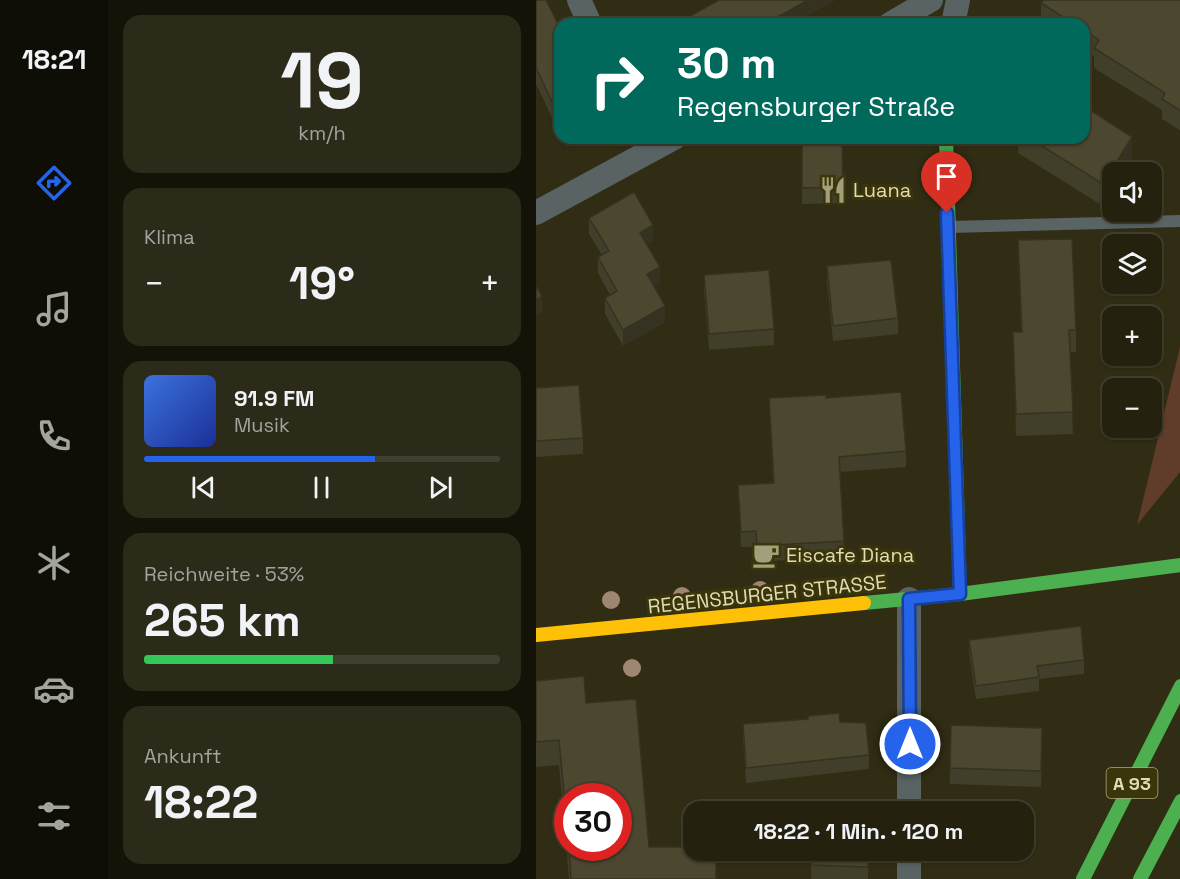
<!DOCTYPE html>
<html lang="de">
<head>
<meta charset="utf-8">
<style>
  body { margin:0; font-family:"Space Grotesk",sans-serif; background:#2c2a18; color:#f1f3f6; height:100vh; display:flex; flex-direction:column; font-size:22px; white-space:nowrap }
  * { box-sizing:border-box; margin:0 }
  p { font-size:20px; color:#a3a49e }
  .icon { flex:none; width:33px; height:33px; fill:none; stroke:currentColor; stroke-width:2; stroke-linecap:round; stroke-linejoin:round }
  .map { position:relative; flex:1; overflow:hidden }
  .side { display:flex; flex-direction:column; gap:15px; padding:15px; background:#141308; width:428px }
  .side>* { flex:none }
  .banner { position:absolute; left:18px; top:18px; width:536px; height:126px; border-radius:18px; box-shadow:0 2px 4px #0004,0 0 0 2px #413f2f; background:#00695c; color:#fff; overflow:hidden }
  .tools { position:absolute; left:566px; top:162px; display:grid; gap:12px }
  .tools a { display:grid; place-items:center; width:60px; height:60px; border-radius:12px; background:#24220f; box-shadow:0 2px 4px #0004,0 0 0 2px #413f2f; font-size:30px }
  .speed { position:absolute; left:18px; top:783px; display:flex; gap:12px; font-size:30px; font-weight:700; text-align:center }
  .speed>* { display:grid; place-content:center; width:78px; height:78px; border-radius:50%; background:#24220f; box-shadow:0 2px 4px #0004,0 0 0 2px #413f2f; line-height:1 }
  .speed .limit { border:9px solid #d22; background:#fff; color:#111 }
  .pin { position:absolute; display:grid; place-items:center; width:51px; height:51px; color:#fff; margin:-62px -26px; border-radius:50% 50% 50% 0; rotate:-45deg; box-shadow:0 0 6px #0007 }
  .pin .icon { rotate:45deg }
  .me { position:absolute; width:66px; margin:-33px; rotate:0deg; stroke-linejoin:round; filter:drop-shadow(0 0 4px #0008) }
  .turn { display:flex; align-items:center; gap:21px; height:126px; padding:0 24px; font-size:27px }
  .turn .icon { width:78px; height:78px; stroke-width:2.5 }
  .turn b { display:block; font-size:42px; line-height:51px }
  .big { font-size:45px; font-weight:700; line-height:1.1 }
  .side .tile { flex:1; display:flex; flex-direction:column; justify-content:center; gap:9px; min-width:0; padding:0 21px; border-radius:18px; background:#2c2a18 }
  .side .dial { align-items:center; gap:0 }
  .dial b { font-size:78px; line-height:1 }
  .song { display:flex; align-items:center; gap:18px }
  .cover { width:72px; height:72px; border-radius:9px; background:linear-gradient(135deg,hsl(220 70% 55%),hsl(230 70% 35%)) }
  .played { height:6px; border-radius:3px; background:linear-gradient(90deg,#2563eb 65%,#413f2f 65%) }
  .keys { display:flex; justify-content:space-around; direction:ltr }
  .heat { display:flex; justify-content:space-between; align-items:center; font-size:33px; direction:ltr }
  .charge { height:9px; border-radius:4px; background:linear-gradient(90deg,#34c759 53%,#413f2f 0) }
  .trip { position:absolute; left:147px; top:801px; width:351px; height:60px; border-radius:18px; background:#24220f; box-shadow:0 2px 4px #0004,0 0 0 2px #413f2f; font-weight:700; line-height:60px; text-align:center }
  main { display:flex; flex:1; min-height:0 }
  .dock { display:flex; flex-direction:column; width:108px; justify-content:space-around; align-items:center; background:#0e0e06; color:#a3a49e }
  .dock .icon { width:42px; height:42px }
  .dock .on { color:#2563eb }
  .dock b { font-size:27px; color:#f1f3f6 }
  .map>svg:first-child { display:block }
</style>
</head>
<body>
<main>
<nav class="dock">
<b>18:21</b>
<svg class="icon on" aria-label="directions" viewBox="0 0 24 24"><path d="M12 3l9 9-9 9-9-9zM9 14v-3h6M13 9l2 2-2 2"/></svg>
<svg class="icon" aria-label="music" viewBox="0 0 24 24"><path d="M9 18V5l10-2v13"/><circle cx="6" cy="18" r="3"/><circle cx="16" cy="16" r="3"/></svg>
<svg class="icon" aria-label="phone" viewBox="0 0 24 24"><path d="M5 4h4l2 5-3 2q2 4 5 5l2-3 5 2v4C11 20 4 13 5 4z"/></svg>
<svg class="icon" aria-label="climate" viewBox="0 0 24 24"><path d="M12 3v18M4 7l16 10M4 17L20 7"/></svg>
<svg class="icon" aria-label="car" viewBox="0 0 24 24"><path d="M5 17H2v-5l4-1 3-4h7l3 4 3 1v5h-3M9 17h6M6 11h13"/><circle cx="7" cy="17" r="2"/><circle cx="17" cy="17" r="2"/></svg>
<svg class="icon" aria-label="filters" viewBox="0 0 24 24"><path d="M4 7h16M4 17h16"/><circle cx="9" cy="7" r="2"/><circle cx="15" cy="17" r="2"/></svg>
</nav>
<section class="side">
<div class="tile dial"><b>19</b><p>km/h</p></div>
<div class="tile"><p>Klima</p>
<div class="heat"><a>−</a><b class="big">19°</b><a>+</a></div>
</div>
<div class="tile">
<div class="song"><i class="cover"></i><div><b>91.9 FM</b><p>Musik</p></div></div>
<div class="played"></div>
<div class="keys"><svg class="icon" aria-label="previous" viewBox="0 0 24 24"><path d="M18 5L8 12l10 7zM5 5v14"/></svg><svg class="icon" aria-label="pause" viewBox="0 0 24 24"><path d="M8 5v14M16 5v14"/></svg><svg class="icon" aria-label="next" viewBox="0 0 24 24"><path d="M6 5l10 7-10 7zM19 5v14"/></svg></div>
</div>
<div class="tile"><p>Reichweite · 53%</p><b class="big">265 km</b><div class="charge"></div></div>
<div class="tile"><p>Ankunft</p><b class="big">18:22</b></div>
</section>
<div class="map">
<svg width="645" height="879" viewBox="0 0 645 879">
  <rect width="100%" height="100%" fill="#302d14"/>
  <polygon fill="#603c2a" points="644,347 644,472 601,525"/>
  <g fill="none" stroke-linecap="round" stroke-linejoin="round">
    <polyline stroke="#596363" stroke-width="12" points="413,227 645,221"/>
    <g stroke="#596363" stroke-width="24">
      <polyline points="43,0 54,24"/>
      <polyline points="354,24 395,0"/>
      <polyline points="417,24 422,0"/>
      <polyline points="0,213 138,138"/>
      <polyline points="373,599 373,812"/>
      <polyline points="373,879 373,850"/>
    </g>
    <g stroke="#4caf50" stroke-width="14">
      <polyline points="410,138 424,594"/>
      <polyline points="328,603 424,594 645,565"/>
      <polyline points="547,879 645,686"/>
      <polyline points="604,879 645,801"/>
    </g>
    <polyline stroke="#ffc107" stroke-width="14" points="0,635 328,603"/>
  </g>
  <g fill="#9f8672">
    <circle cx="224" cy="590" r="9"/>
    <circle cx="146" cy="596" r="9"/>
    <circle cx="75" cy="600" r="9"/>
    <circle cx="96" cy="668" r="9"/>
  </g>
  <g fill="#413e29" fill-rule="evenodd">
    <polygon points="0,0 24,28 24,134 0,84"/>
    <polygon points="645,0 645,131 626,119 626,110 558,68 558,57 548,50 548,24 505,23 505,3"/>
    <polygon points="26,138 51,138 30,147"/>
    <polygon points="266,138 306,138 307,203 266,204"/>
    <polygon points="482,138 548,138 596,159 588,172 576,172 567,206 482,153"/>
    <polygon points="53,218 117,241 111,245 124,283 118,286 129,322 87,346 69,314 69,298 74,295 62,273 62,257 66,255 53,234"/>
    <polygon points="482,240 540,330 540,352 534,352 537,434 480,436 477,332 485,332"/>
    <polygon points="291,266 362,318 362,334 297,341 291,282"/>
    <polygon points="168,275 238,329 238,345 173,350 168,291"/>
    <polygon points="0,388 47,438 47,454 0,457"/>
    <polygon points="233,398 290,398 370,451 370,467 304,472 308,541 308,556 221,562 220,547 205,547 202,485 237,483"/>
    <polygon points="433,640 548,660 548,674 503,679 503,691 440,699 433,653"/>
    <path d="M0,681L50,703L113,847L180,879H33L23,765L0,767ZM32,796L82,848H32Z"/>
    <polygon points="304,722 333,755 333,769 210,783 207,739 207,724"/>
    <polygon points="506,744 505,787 414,784 414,768"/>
    <polygon points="275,850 333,850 332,879 275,879"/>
  </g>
  <g fill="#353222">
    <polygon points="272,0 300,0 257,24 229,24"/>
    <polygon points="596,137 596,159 588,172 576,172 576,191 567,206 567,184"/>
    <polygon points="30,138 51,138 30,147"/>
    <polygon points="117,225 117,241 104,249 104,233"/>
    <polygon points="124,267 124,283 111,290 111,274"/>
    <polygon points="6,296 6,312 0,316 0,300"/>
    <polygon points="129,306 129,322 87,346 87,330"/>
  </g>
  <g fill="#4c4830" stroke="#353222" stroke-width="1.5">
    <polygon points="0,0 10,0 24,28 24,118 0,68"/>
    <polygon points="183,0 272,0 229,24 140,24"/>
    <polygon points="508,0 645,0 645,111 626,99 629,93 558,48 563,40 548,30 548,24 538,24 505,3"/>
    <polygon points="548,106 596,137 567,184 493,138 548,138"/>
    <polygon points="266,138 306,138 307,187 266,188"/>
    <polygon points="98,192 117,225 104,233 124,267 111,274 129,306 87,330 69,298 81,291 62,257 73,251 53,218"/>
    <polygon points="536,239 540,330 533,330 537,412 480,414 477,332 486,332 482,240"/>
    <polygon points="355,260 362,318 297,326 291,266"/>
    <polygon points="233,270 238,329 173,334 168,275"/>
    <polygon points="0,286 6,296 0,300"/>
    <polygon points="43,385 47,438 0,441 0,388"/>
    <polygon points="365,392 370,451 303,457 308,541 221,546 220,531 205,532 202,485 238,483 233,398 290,395 290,398"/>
    <polygon points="545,626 548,660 501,666 503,677 440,686 433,640"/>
    <polygon points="48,676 50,703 100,699 113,847 158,847 158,850 180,850 180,879 35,879 33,848 82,848 82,796 32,796 32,836 23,740 0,742 0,681"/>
    <polygon points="303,713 304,722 330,723 333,755 210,768 207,724 272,719 272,716"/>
    <polygon points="415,725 506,728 505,771 414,768"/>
    <polygon points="286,802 328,803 328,812 286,812"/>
    <polygon points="275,850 333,850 332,867 275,865"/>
  </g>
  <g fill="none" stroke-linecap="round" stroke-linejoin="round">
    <defs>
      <polyline id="route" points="374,744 373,599 424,594 411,213"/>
    </defs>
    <use href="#route" stroke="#184099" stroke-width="15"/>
    <use href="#route" stroke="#2563eb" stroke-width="10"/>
  </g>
  <defs>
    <symbol id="restaurant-bare" viewBox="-9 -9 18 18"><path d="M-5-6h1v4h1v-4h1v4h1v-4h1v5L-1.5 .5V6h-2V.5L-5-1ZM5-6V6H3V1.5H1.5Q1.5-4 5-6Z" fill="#a29f7d" stroke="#3b3609" stroke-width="2.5" paint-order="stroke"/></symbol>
    <symbol id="cafe-bare" viewBox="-9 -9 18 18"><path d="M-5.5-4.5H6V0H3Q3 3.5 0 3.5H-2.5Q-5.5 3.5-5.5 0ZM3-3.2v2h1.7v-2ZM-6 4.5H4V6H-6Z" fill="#a29f7d" stroke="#3b3609" stroke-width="2.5" paint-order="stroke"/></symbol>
  </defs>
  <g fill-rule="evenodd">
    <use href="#restaurant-bare" x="278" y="171" width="38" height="38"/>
    <use href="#cafe-bare" x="211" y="536" width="38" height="38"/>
  </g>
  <g text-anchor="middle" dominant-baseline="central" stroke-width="6" stroke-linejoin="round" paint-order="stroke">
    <rect fill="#3b3609" stroke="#aeaa82" stroke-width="1.5" x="570.5" y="768" width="51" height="30" rx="4.5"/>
    <g font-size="18" font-weight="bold" fill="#e0dcb6">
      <text x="596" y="783">A 93</text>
    </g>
    <g font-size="20" fill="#e0dcb6" stroke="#3b3609" text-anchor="start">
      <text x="317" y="190">Luana</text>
      <text x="250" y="555">Eiscafe Diana</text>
    </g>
    <g font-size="20" fill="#e0dcb6" stroke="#3b3609">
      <text transform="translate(231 594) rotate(-6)">REGENSBURGER STRASSE</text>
    </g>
  </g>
</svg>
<div class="tools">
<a><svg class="icon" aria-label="sound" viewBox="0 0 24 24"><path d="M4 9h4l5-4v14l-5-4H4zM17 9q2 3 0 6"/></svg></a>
<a><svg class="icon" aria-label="layers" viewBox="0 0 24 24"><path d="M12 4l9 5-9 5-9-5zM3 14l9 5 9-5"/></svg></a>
<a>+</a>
<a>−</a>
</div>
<div class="speed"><div class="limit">30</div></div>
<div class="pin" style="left:411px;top:213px;background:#d93025"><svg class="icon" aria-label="arrive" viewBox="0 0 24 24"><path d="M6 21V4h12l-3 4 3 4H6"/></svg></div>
<svg class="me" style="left:374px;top:744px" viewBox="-20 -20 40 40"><circle r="17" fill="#2563eb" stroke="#fff" stroke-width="3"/><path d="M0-11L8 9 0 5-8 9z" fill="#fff"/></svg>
<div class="trip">18:22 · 1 Min. · 120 m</div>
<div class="banner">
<div class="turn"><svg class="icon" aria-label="right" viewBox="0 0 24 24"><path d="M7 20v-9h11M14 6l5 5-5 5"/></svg><div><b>30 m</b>Regensburger Straße</div></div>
</div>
</div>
</main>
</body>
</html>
